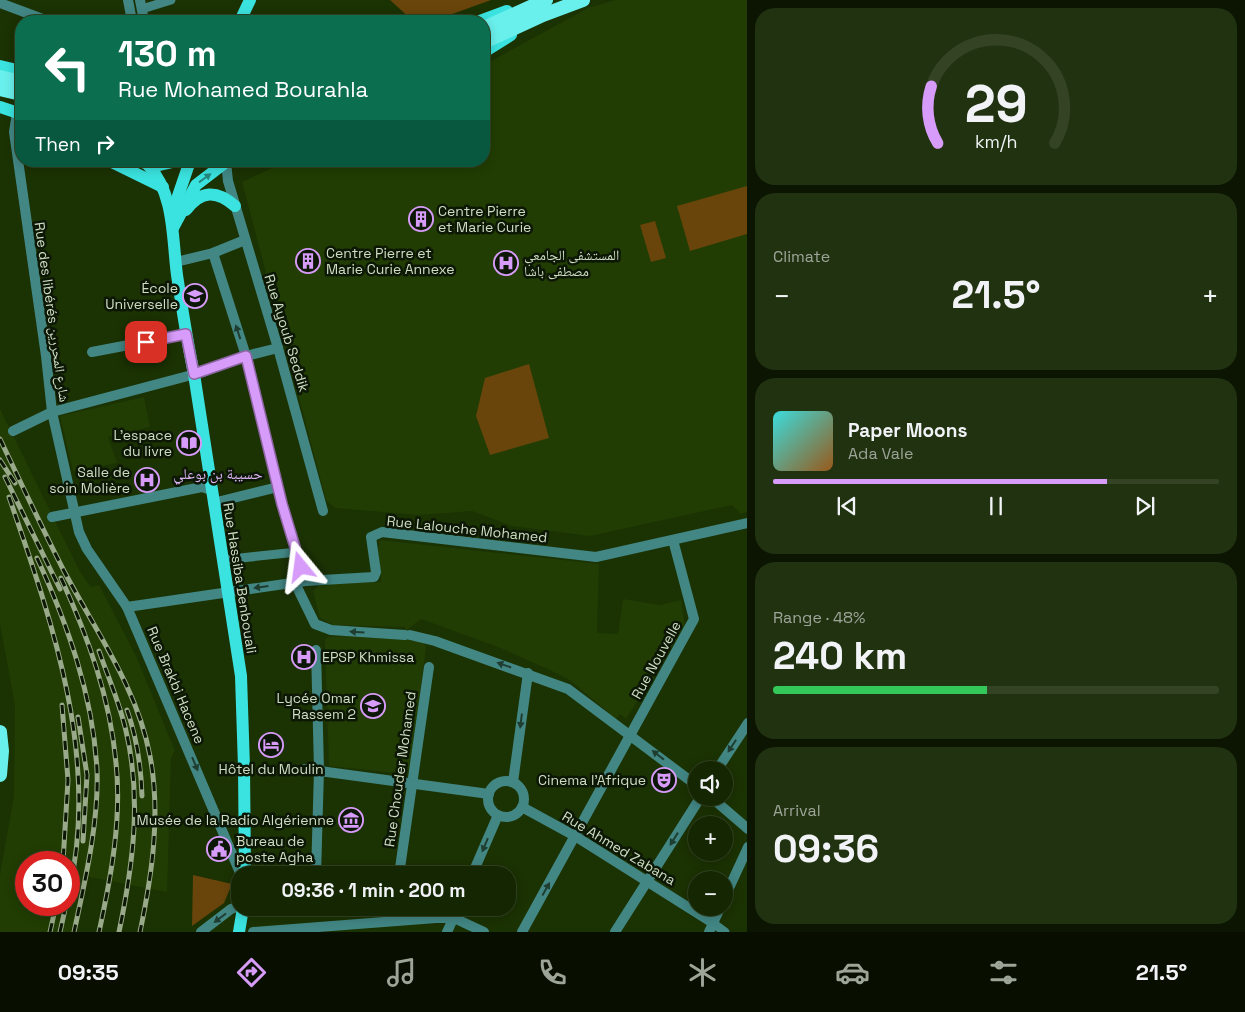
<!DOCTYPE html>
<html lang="en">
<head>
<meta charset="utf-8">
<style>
  body { margin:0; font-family:"Space Grotesk","Noto Naskh Arabic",sans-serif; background:#213211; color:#f1f3f6; height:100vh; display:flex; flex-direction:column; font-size:19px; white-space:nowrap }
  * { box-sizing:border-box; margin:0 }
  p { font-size:16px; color:#9da599 }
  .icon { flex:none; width:28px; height:28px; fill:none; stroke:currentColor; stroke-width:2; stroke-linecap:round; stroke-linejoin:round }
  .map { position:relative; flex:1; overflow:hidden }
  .sheet { display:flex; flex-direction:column; gap:8px; padding:8px; background:#0b1501; width:498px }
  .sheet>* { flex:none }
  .guide { position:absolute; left:15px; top:15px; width:475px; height:152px; border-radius:20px; box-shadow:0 2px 12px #0003,0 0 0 1px #334324; background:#0b6e4f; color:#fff; overflow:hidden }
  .buttons { position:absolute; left:688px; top:761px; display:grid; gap:10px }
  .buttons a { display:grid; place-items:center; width:45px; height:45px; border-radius:50%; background:#142602; box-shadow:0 2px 12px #0003,0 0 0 1px #334324; font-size:25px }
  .speed { position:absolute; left:15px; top:851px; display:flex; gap:10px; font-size:25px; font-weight:700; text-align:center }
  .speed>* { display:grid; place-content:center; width:65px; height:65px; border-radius:50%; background:#142602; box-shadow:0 2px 12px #0003,0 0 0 1px #334324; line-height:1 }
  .speed .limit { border:8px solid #d22; background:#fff; color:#111 }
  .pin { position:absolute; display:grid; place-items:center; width:42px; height:42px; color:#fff; margin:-21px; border-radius:10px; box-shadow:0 2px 8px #0006 }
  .me { position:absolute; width:55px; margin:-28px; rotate:344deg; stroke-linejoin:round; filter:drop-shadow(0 0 4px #0008) }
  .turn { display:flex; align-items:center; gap:18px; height:105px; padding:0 20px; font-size:22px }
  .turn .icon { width:65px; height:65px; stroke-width:2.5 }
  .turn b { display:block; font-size:35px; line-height:42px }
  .then { display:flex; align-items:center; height:48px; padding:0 20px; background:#0003; gap:10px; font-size:19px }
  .big { font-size:38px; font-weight:800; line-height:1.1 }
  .sheet .card { flex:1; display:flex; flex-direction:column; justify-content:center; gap:8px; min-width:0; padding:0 18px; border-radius:20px; background:#213211 }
  .sheet .dial { align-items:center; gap:0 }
  .dial svg { height:130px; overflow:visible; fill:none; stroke:#334324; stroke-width:7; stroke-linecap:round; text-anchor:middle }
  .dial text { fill:#f1f3f6; stroke:none }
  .song { display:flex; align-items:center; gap:15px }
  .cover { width:60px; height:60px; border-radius:8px; background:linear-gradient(135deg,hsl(180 70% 55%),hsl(30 70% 35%)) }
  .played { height:5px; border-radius:2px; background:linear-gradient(90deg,#d79bf9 75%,#334324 75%) }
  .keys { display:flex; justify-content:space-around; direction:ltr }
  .heat { display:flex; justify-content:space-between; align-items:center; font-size:28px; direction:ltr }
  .charge { height:8px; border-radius:4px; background:linear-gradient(90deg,#34c759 48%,#334324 0) }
  .trip { position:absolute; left:231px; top:866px; width:285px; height:50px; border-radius:20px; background:#142602; box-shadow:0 2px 12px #0003,0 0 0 1px #334324; font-weight:800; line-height:50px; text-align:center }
  .dock { display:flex; height:80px; justify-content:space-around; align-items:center; background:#080f01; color:#9da599 }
  .dock .icon { width:35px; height:35px }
  .dock .on { color:#d79bf9 }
  .dock b { font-size:22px; color:#f1f3f6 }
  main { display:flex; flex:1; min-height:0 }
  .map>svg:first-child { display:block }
</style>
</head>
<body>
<main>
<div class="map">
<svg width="748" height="932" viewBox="0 0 748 932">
  <rect width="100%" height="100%" fill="#1b3203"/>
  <g fill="#213d03" fill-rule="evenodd">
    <polygon points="615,0 747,0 747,511 741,514 732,505 590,536 512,526 472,511 419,515 335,508 326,500 242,182 287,161 484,161 484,65 588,8"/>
    <polygon points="144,397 150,427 108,437 117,463 73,471 60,416"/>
    <path d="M0,409L80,572L91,587L99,585L136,656L175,751L171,758L167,892L85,876L71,932H0V875L14,796L15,705L0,624ZM26,862H69V905H26Z"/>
    <polygon points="380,540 599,564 597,633 618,634 623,599 660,605 681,600 685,626 626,719 620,714 616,719 571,681 552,671 498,647 421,619 409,628 410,641 422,641 426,646 411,768 407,773 397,773 329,766 325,640 328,637 347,636 405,640 405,627 333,625 320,618 313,591 320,584 381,582 378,548"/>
  </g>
  <g fill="#69450b">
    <polygon points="390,0 491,0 433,21 413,21"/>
    <polygon points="747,186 747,234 690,251 677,206"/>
    <polygon points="655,221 666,258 651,262 640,225"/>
    <polygon points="529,364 549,438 490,455 476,416 485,378"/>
    <polygon points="193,875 232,884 224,903 192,926"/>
  </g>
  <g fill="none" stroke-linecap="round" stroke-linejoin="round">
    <g stroke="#428784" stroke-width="9">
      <polyline points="142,9 171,0"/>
      <polyline points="222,560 297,552"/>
      <polyline points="713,923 725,932"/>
    </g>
    <g stroke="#428784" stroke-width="10">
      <polyline points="0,3 48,21"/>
      <polyline points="17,113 14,132 46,356 52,412 79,532 87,549 127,607 241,875"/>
      <polyline points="226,162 228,181 278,348 323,511"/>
      <polyline points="213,253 246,356 282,504 305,581"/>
      <polyline points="176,262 213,253 245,240"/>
      <polyline points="92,352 186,334"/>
      <polyline points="13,431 52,412 203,372 246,356 278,348"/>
      <polyline points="213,503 278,487"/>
      <polyline points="52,517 202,487 211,490"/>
      <polyline points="127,607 305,581 374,577 376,572 371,537 382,532 596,557 748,523"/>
      <polyline points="316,650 319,770 316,875"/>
      <polyline points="305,769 489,794"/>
      <polyline points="717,770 748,723"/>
      <circle cx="506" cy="799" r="18"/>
      <polyline points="513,782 528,673"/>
      <polyline points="522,807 575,836 713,923"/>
      <polyline points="399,875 429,667"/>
      <polyline points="472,875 498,815"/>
      <polyline points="724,899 748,847"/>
      <polyline points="447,932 458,908"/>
      <polyline points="522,932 694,619 673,540"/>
      <polyline points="615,932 700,798"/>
      <polyline points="709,932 720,908"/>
    </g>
    <g stroke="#428784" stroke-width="10">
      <polyline points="128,0 132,21"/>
      <polyline points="140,0 144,21"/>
      <polyline points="295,583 315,624 331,630 405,635"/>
      <polyline points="410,635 435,641 568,689 696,785"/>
      <polyline points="712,798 748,829"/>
      <polyline points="201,932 231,909 240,906"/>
      <polyline points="253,932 436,918 454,918 484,932"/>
    </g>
    <g stroke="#3ae3df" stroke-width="12">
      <polyline points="240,21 250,0"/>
      <polyline points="480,21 507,11"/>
      <polyline points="484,52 511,35"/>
      <polyline points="0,66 21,71"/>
      <polyline points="0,107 21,114"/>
      <polyline points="110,161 163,187"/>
      <polyline points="139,161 155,166 177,161"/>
      <polyline points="180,161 240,161"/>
      <path d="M148,165C175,194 172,238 177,275C182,308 187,341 194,374L241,676L244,767L245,875"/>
      <path d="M186,210C201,190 217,190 235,206"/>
      <polyline points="176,213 178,196 190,161"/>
      <polyline points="173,228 196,185 226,162"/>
      <polyline points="239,932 243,908"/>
    </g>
    <g stroke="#6af0ec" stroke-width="14">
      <polyline points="484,28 546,0"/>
      <polyline points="484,42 543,15 583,0"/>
      <polyline points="0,77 21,82"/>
      <polyline points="0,89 21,94"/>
      <polyline points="0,732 2,751 0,775"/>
    </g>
    <defs>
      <g id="rail">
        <path d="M0,439C21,483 42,528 64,571C96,632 137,687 150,756C161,814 152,875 140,932"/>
        <polyline points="0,460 15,483"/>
        <polyline points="5,477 60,589"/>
        <path d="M9,497C53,624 100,758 69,892"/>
        <path d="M37,558C68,625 93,696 97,770C99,822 85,881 74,932"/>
        <path d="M61,578C88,637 110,697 116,763C122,819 111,877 99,932"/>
        <path d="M99,651C108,677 120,704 126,731C142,798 133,865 119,932"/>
        <polyline points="62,705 68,780 63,862"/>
        <path d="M127,710C137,738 141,766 142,796"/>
        <polyline points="78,717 87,775 83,841"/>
        <polyline points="50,932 56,905"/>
        <polyline points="60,932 66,905"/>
      </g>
    </defs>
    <use href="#rail" stroke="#99aa8a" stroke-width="5"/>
    <use href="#rail" stroke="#0c1705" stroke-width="3" stroke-dasharray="9" stroke-linecap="butt"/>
  </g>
  <defs><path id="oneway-solid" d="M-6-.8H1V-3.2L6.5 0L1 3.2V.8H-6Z" transform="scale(1.25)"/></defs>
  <use fill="#25877d" href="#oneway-solid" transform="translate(205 178) rotate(-36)"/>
  <g fill="#1f3e31">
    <use href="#oneway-solid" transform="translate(238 332) rotate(-108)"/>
    <use href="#oneway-solid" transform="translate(261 587) rotate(172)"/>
    <use href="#oneway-solid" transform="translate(357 632) rotate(-176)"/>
    <use href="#oneway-solid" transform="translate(504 665) rotate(-161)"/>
    <use href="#oneway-solid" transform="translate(521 721) rotate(97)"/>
    <use href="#oneway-solid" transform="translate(732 746) rotate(123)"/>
    <use href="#oneway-solid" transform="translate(658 755) rotate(-142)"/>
    <use href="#oneway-solid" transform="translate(195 764) rotate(67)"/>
    <use href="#oneway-solid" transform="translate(674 839) rotate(122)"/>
    <use href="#oneway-solid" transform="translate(485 845) rotate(113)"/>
    <use href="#oneway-solid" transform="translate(546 889) rotate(-61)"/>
    <use href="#oneway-solid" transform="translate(220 918) rotate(143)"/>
  </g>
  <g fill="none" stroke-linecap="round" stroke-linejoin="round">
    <defs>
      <polyline id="route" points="146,342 186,334 194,374 246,356 282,504 301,567"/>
    </defs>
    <use href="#route" stroke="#8c65a2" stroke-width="12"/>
    <use href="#route" stroke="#d79bf9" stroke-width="9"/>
  </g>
  <defs>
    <symbol id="building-ring" viewBox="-11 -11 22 22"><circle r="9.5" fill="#0c1705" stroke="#d79bf9" stroke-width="1.5"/><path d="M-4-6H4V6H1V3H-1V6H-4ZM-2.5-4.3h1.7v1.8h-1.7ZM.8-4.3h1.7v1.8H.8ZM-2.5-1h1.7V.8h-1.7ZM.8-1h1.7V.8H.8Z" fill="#d79bf9"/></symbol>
    <symbol id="hospital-ring" viewBox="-11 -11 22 22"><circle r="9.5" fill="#0c1705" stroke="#d79bf9" stroke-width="1.5"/><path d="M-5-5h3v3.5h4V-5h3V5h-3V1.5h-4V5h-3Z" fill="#d79bf9"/></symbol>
    <symbol id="school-ring" viewBox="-11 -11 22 22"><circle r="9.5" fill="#0c1705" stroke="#d79bf9" stroke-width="1.5"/><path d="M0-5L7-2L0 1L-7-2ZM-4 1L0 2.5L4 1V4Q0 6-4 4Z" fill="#d79bf9"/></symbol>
    <symbol id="library-ring" viewBox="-11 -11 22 22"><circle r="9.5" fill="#0c1705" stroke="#d79bf9" stroke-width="1.5"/><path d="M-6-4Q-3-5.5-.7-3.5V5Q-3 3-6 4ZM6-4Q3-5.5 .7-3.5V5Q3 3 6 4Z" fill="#d79bf9"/></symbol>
    <symbol id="hotel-ring" viewBox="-11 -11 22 22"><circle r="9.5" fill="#0c1705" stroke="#d79bf9" stroke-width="1.5"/><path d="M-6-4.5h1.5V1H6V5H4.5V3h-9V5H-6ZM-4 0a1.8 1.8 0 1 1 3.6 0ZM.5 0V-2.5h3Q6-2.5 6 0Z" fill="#d79bf9"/></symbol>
    <symbol id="theatre-ring" viewBox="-11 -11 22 22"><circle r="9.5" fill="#0c1705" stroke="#d79bf9" stroke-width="1.5"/><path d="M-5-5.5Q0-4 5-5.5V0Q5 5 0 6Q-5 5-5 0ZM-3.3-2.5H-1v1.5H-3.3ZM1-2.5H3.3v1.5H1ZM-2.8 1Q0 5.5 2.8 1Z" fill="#d79bf9"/></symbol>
    <symbol id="museum-ring" viewBox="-11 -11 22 22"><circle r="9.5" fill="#0c1705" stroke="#d79bf9" stroke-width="1.5"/><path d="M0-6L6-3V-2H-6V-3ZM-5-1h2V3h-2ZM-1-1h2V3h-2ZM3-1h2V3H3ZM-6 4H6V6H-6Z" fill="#d79bf9"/></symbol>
    <symbol id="civic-ring" viewBox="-11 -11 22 22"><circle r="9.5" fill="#0c1705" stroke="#d79bf9" stroke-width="1.5"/><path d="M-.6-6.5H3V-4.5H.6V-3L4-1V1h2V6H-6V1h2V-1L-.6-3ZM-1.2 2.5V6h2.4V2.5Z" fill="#d79bf9"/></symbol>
  </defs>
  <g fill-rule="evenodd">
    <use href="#building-ring" x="407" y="205" width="28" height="28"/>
    <use href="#building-ring" x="294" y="247" width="28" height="28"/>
    <use href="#hospital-ring" x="492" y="249" width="28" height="28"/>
    <use href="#school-ring" x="181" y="282" width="28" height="28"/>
    <use href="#library-ring" x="175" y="429" width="28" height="28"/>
    <use href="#hospital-ring" x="133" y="466" width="28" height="28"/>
    <use href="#hospital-ring" x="290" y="643" width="28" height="28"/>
    <use href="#school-ring" x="359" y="692" width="28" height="28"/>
    <use href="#hotel-ring" x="257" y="731" width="28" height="28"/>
    <use href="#theatre-ring" x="650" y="766" width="28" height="28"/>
    <use href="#museum-ring" x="337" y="806" width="28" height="28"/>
    <use href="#civic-ring" x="205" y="835" width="28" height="28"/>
  </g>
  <g text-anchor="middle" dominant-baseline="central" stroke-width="5" stroke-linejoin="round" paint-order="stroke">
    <g font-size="14" fill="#ceddc3" stroke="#0c1705" text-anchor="end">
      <text x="438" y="211" text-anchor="start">Centre Pierre<tspan x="438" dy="16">et Marie Curie</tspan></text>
      <text x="326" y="253" text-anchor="start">Centre Pierre et<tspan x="326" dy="16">Marie Curie Annexe</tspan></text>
      <text x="524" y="255" text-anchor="start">المستشفى الجامعي<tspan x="524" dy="16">مصطفى باشا</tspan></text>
      <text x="178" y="288">École<tspan x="178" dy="16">Universelle</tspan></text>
      <text x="172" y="435">L'espace<tspan x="172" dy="16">du livre</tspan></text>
      <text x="130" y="472">Salle de<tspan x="130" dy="16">soin Molière</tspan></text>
      <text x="322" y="657" text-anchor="start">EPSP Khmissa</text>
      <text x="356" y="698">Lycée Omar<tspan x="356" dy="16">Rassem 2</tspan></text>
      <text x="271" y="769" text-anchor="middle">Hôtel du Moulin</text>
      <text x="646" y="780">Cinema l'Afrique</text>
      <text x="334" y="820">Musée de la Radio Algérienne</text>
      <text x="236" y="841" text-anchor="start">Bureau de<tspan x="236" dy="16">poste Agha</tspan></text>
    </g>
    <g font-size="14" fill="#ceddc3" stroke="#0c1705">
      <text transform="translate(52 312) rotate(82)">Rue des libérés شارع المحررين</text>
      <text transform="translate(287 333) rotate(73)">Rue Ayoub Seddik</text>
      <text transform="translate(467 529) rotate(6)">Rue Lalouche Mohamed</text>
      <text transform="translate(240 578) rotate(81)">Rue Hassiba Benbouali</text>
      <text transform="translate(656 660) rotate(-61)">Rue Nouvelle</text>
      <text transform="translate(176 685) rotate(67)">Rue Brakbi Hacene</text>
      <text transform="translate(400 769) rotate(-82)">Rue Chouder Mohamed</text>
      <text transform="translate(619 848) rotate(31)">Rue Ahmed Zabana</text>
    </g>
    <g font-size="15" fill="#deb5f6" stroke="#0c1705">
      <text x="218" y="473">حسيبة بن بوعلي</text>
    </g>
  </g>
</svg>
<div class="buttons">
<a><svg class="icon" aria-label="sound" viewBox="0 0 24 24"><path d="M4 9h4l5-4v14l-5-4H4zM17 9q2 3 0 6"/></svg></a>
<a>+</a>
<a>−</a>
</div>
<div class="speed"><div class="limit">30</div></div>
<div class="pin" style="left:146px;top:342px;background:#d93025"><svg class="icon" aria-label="arrive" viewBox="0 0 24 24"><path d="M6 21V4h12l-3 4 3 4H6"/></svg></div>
<svg class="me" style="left:301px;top:567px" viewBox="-20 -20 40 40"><path d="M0-17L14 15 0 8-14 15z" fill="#d79bf9" stroke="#fff" stroke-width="4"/></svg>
<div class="trip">09:36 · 1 min · 200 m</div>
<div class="guide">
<div class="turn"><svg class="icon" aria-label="left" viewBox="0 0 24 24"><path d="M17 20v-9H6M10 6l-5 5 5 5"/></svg><div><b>130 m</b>Rue Mohamed Bourahla</div></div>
<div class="then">Then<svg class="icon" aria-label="right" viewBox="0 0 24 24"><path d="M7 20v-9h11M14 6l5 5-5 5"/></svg></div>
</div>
</div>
<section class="sheet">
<div class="card dial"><svg viewBox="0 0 100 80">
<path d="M14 69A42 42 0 1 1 86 69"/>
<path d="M14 69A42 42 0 0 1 10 34" stroke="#d79bf9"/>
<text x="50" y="56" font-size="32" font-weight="700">29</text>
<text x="50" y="72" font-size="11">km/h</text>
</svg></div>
<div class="card"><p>Climate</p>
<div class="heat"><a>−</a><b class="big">21.5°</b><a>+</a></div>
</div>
<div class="card">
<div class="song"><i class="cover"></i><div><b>Paper Moons</b><p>Ada Vale</p></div></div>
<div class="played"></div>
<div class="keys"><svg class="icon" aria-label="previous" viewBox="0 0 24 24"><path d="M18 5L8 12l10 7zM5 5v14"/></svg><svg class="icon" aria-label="pause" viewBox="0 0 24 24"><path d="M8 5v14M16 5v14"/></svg><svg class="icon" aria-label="next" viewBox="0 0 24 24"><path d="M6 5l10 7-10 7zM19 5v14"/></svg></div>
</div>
<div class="card"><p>Range · 48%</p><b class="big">240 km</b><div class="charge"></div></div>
<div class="card"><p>Arrival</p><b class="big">09:36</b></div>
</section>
</main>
<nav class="dock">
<b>09:35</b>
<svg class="icon on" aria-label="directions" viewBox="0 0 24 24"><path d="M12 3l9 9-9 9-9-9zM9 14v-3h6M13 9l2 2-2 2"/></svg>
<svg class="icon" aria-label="music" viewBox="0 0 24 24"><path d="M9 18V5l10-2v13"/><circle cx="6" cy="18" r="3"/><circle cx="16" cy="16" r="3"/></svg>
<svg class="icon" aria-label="phone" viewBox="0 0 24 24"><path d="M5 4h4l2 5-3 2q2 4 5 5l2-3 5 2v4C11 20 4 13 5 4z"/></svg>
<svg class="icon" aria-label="climate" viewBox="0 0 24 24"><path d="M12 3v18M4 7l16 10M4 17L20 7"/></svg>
<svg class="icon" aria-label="car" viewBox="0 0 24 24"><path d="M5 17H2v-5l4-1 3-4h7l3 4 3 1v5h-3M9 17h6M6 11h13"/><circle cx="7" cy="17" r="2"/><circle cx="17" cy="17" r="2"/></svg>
<svg class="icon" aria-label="filters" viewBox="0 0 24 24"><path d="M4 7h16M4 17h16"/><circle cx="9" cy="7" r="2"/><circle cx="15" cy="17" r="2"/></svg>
<b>21.5°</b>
</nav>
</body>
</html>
